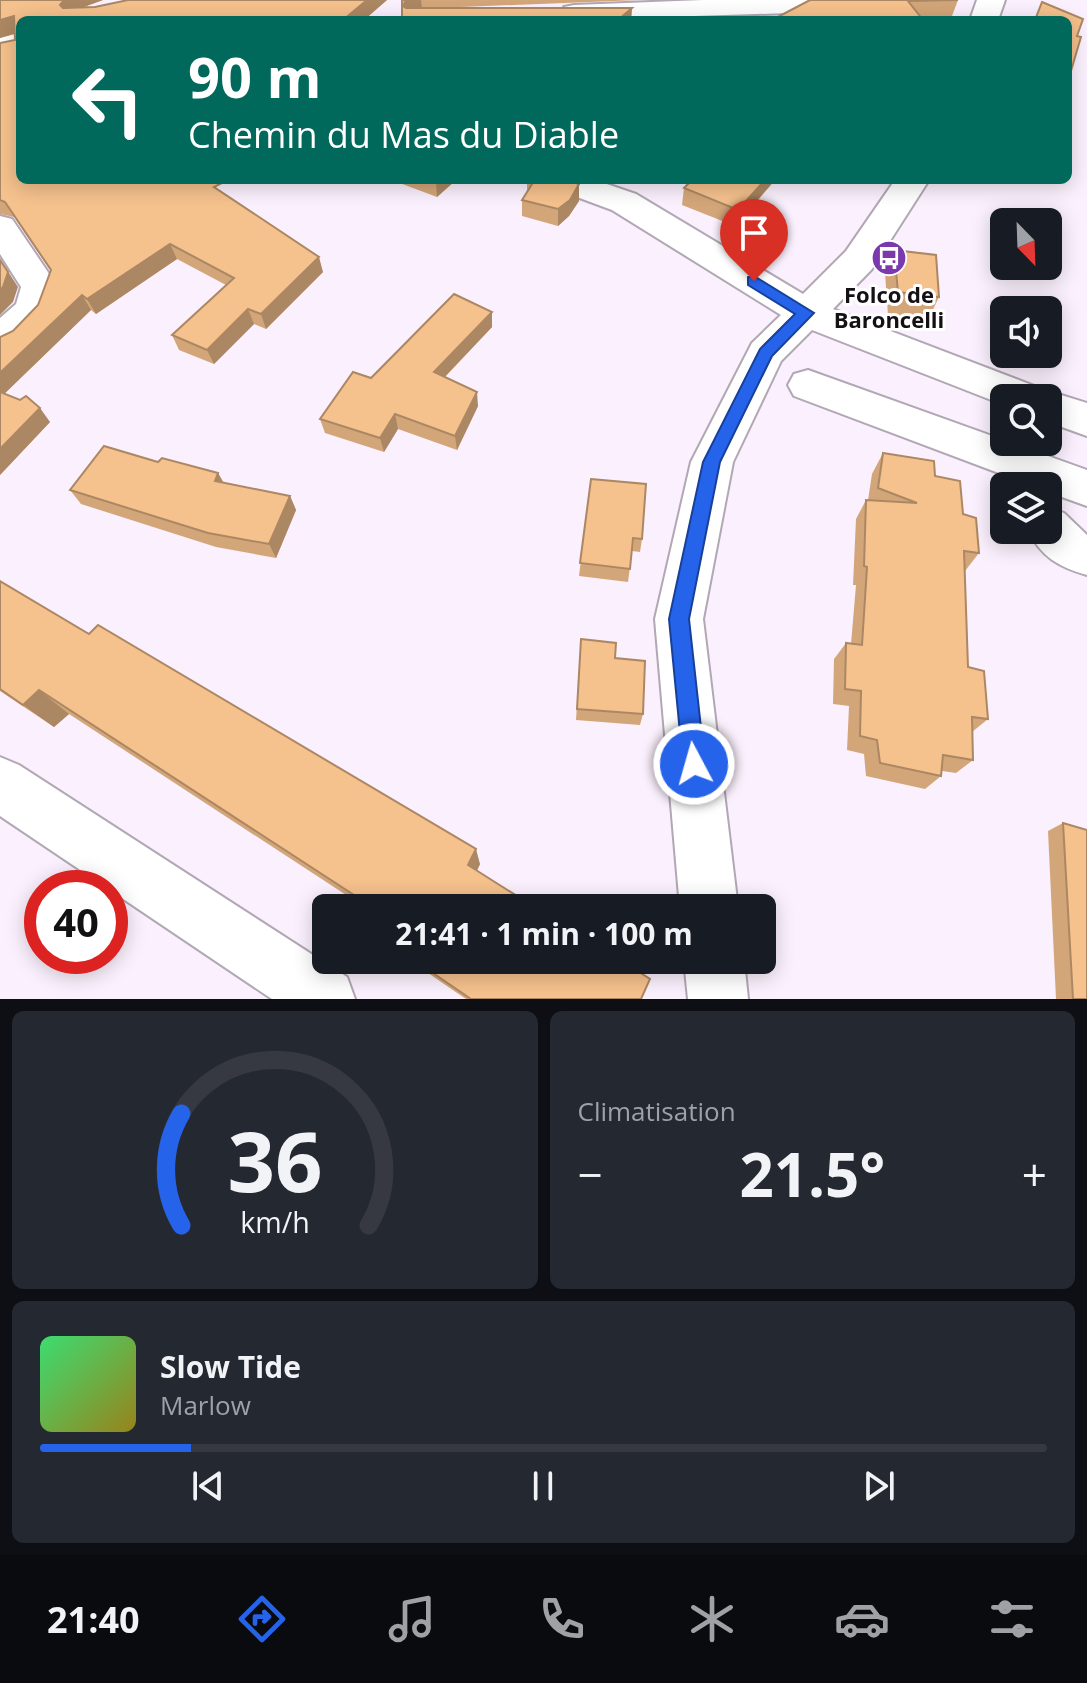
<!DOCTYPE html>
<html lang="fr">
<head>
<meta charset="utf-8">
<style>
  body { margin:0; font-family:"Open Sans",sans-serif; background:#242831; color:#f1f3f6; height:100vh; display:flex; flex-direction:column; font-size:30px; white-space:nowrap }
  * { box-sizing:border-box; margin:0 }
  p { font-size:26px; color:#9ea1a6 }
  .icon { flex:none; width:44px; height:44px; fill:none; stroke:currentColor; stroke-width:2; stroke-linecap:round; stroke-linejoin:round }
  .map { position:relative; height:999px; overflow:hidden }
  .panel { display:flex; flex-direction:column; gap:12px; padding:12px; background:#0d0f14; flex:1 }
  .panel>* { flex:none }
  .banner { position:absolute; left:16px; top:16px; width:1056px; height:168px; border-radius:12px; box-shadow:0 4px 20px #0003; background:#00695c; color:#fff; overflow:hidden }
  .needle { width:52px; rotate:157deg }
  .buttons { position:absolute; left:990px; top:208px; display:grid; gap:16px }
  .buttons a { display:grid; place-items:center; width:72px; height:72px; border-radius:12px; background:#171b24; box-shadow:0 4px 20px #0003; font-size:40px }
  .speed { position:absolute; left:24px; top:870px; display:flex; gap:16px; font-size:40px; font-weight:700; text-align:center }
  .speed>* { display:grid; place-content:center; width:104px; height:104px; border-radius:50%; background:#171b24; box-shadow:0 4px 20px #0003; line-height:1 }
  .speed .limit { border:12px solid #d22; background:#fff; color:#111 }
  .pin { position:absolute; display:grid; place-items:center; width:68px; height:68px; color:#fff; margin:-82px -34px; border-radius:50% 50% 50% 0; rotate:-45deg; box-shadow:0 0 8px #0007 }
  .pin .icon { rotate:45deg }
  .me { position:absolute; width:88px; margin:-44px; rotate:354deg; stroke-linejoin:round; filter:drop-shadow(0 0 6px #0008) }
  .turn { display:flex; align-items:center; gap:28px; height:168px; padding:0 40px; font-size:36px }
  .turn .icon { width:104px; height:104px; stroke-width:2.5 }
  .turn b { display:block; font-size:56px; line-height:68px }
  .big { font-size:60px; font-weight:700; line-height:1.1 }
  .panel .widget { flex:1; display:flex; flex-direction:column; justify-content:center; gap:12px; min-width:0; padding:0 28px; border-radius:12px; background:#242831 }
  .panel .dial { align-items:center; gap:0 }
  .dial svg { height:208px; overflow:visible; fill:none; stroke:#363941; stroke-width:7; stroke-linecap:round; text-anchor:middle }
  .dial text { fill:#f1f3f6; stroke:none }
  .song { display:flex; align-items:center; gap:24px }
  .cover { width:96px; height:96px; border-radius:12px; background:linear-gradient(135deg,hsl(140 70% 55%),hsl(50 70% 35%)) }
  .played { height:8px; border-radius:4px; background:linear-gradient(90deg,#2563eb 15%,#363941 15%) }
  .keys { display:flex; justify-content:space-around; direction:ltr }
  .heat { display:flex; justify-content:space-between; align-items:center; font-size:44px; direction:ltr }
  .panel .tiles { flex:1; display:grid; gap:12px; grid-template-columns:1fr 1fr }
  .widget:last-child { grid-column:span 2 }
  .trip { position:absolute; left:312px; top:894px; width:464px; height:80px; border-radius:12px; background:#171b24; box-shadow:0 4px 20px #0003; font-weight:700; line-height:80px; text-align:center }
  .tabs { display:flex; height:128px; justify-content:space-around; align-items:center; background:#090b0e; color:#9ea1a6 }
  .tabs .icon { width:56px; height:56px }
  .tabs .active { color:#2563eb }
  .tabs b { font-size:36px; color:#f1f3f6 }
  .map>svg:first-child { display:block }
</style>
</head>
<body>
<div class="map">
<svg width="1087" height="999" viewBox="0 0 1087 999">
  <rect width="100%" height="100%" fill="#fbf0fd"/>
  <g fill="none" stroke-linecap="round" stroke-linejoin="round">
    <defs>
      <g id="minor">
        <polygon points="703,0 849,0 845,6 791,13 569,20 560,13 564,7 574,5"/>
        <polygon points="977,0 1005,0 998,20 970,20"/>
        <polygon points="0,27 20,31 20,49 0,45"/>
        <polygon points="545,180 595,180 636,194 803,294 846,251 895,180 929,180 872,269 833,309 1045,390 1087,403 1087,436 1048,422 1048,398 1004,398 1004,405 812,330 781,361 733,462 703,619 738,908 680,908 655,619 691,462 752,343 781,315 612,210 550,187"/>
        <path d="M0,216L12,219L58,287C50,318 32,343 0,353V318L16,304L21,287L0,254Z"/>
        <polygon points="808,370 1087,470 1087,506 1048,492 1048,486 1033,486 794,396 788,385 794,374"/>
        <path d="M1048,507L1064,513L1087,535V575C1059,567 1041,557 1028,530H1048Z"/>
        <polygon points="0,757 19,765 347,977 355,999 272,999 0,816"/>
        <polygon points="684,960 744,960 748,999 688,999"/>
      </g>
    </defs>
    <use href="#minor" stroke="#b2a7b4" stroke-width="4"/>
    <use href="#minor" fill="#fff" fill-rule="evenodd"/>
  </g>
  <g fill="#d3a679">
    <polygon points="0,0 103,0 83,7 387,0 364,20 20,20 20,180 223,193 323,272 266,329 254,324 214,364 179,350 172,335 226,285 177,259 96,314 91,310 4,394 50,422 0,475 0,337 13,331 38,305 51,271 14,217 0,214 0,43 15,40 15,34 0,38"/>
    <polygon points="402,0 639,0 436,8 632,8 631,20 402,20"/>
    <polygon points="810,0 958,0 952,16 920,17"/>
    <polygon points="396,180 456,180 437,197 397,182"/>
    <polygon points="527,180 567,180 579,201 569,216 558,226 522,216 522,200 527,191"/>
    <polygon points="692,180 775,180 735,226 682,205 684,188"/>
    <polygon points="894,250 939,297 928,320 888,315 885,273"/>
    <polygon points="492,312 492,327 445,377 478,406 457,450 398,429 384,452 325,433 320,419 371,378"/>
    <polygon points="883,453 935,476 963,514 979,553 965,571 968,667 988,719 972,732 973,760 956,773 942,771 941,776 925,789 866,776 864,754 847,750 849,706 833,704 834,659 846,643 851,644 856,585 853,585 856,519 866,500 868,500 872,474"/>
    <polygon points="158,462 218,473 224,483 290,496 296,510 276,558 216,547 81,504 70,490"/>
    <polygon points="591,479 642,539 640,552 632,551 628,582 579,576"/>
    <polygon points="0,581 480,864 477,871 536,908 366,908 69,714 54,727 0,691"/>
    <polygon points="581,639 615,658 643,714 640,725 576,720"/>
    <polygon points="1063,823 1087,999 1056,999 1048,831"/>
    <polygon points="414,960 641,999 466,999 422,969"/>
  </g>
  <g fill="#ac8763">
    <polygon points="64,0 103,0 73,11 67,20 60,5"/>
    <polygon points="367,0 387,0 364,20 343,20"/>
    <polygon points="406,0 421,0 422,9 410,12 403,6"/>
    <polygon points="632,8 631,20 618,20"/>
    <polygon points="14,16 20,32 0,38 0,20"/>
    <polygon points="438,180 456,180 437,197 436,182"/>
    <polygon points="765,180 775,180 735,226 738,210"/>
    <polygon points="579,184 579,201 569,216 558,226 558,209"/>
    <polygon points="170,244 177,259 96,314 87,299"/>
    <polygon points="319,257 323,272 266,329 261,314"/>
    <polygon points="0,259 18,287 13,302 0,315"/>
    <polygon points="82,295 91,310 0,398 0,373"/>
    <polygon points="248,309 254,324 214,364 207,350"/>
    <polygon points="492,312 492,327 436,386 434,372"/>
    <polygon points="477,392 478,406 457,450 455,436"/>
    <polygon points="40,408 50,422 0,475 0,449"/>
    <polygon points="395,414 398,429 384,452 380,438"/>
    <polygon points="218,473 226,488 215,481"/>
    <polygon points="290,496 296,510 276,558 269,544"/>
    <polygon points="39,690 69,714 54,727 23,705"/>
    <polygon points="476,849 480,864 472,880 468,865"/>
  </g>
  <g fill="#f5c18d" stroke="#ac8763" stroke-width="2">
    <polygon points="0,0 64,0 60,5 63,8 95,7 128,0 367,0 343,20 20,20 20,180 213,180 220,184 214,187 319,257 261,314 248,309 207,350 172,335 234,278 170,244 87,299 82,295 0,373 0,337 13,331 38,305 51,270 5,202 0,200 0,43 15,40 14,16 0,20"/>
    <polygon points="402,0 406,0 403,6 406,8 632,8 618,20 402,20"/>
    <polygon points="810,0 958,0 908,1 923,20 772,20"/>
    <polygon points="1042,2 1083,19 1077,36 1081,37 1068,81 1068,20 1035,20"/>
    <polygon points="530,180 567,180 579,184 570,200 558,209 522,200 534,181"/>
    <polygon points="692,180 765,180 738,210 684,188"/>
    <polygon points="894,250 936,255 939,297 898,292"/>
    <polygon points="0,260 8,272 3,287 0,290"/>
    <polygon points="454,294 492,312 434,372 477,392 455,436 395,414 380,438 320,419 353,372 371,378"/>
    <polygon points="0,392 20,400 26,396 40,408 0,449"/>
    <polygon points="104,446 158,462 162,458 218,473 215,481 290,496 269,544 208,533 70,490"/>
    <polygon points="883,453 934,461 935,476 960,481 963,514 976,518 979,553 964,551 968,667 984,671 988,719 972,717 973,760 943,755 941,776 880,763 877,740 860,736 861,691 845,689 846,643 862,645 867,567 864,566 866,500 917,503 878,488"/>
    <polygon points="591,479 646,484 642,539 633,538 630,569 580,563"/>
    <polygon points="0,581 89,634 98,625 476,849 468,865 536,908 374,908 39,690 23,705 0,689"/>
    <polygon points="581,639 616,643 615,658 645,661 643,714 577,709"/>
    <polygon points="1063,823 1087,830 1087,999 1073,999"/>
    <polygon points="414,960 620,960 650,979 641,999 471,999"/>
  </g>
  <polygon fill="#2563eb" stroke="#184099" stroke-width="2" points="754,276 814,313 772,356 720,462 689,619 705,764 702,771 694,775 686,771 683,764 669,619 703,462 760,349 795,314 748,285 748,277"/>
  <defs>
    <symbol id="bus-disc" viewBox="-11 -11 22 22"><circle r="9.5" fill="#7a39ad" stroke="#fff"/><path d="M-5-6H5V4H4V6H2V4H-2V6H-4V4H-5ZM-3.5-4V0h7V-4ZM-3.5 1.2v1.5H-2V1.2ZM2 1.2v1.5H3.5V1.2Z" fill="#fff"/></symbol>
  </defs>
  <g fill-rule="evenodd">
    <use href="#bus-disc" x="869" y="238" width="40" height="40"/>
  </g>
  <g text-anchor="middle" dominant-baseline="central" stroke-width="6" stroke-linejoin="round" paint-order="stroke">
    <g font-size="22" font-weight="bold" fill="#141014" stroke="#fff">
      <text x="889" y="294">Folco de<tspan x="889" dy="25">Baroncelli</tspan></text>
    </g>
  </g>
</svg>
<div class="buttons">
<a><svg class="needle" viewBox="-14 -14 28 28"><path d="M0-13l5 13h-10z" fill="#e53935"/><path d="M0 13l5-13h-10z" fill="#9ea1a6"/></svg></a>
<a><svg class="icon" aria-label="sound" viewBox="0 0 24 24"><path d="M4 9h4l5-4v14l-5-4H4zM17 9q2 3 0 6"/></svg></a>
<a><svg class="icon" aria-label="search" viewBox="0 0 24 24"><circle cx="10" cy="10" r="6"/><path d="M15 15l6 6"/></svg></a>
<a><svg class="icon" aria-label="layers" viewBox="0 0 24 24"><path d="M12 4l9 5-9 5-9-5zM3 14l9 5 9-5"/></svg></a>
</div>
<div class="speed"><div class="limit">40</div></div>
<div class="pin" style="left:754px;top:281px;background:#d93025"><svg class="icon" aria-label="arrive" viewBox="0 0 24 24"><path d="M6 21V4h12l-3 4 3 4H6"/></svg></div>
<svg class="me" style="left:694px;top:764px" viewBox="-20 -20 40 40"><circle r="17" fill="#2563eb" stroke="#fff" stroke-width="3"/><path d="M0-11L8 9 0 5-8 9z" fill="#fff"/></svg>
<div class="trip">21:41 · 1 min · 100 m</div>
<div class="banner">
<div class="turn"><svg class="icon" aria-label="left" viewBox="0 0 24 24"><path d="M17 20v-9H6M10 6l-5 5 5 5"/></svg><div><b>90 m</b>Chemin du Mas du Diable</div></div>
</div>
</div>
<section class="panel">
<div class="tiles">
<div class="widget dial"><svg viewBox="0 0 100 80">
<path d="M14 69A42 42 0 1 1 86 69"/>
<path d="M14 69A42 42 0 0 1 14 26" stroke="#2563eb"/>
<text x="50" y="56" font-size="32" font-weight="700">36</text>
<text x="50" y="72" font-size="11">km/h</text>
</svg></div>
<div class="widget"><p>Climatisation</p>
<div class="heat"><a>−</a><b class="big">21.5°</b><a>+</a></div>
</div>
<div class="widget">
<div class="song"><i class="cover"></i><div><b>Slow Tide</b><p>Marlow</p></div></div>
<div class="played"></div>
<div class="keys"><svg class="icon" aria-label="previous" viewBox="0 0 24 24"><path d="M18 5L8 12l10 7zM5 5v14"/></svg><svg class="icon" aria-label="pause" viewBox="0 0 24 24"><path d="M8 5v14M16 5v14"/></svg><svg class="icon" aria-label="next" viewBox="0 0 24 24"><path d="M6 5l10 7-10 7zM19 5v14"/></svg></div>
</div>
</div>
</section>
<nav class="tabs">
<b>21:40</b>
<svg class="icon active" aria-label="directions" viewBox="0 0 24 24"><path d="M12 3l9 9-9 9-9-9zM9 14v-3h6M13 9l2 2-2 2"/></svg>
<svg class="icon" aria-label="music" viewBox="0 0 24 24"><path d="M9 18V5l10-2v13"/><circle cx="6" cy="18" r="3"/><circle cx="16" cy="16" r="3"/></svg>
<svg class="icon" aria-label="phone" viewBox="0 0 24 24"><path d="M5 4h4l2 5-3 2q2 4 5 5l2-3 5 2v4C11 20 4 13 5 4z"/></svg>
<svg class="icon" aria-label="climate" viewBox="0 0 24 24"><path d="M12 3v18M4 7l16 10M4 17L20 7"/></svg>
<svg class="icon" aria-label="car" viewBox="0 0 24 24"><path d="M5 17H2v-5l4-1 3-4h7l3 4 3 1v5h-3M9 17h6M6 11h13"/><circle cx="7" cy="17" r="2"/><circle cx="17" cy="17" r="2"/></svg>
<svg class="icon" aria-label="filters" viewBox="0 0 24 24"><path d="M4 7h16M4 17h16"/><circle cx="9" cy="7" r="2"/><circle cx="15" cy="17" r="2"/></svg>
</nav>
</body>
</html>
